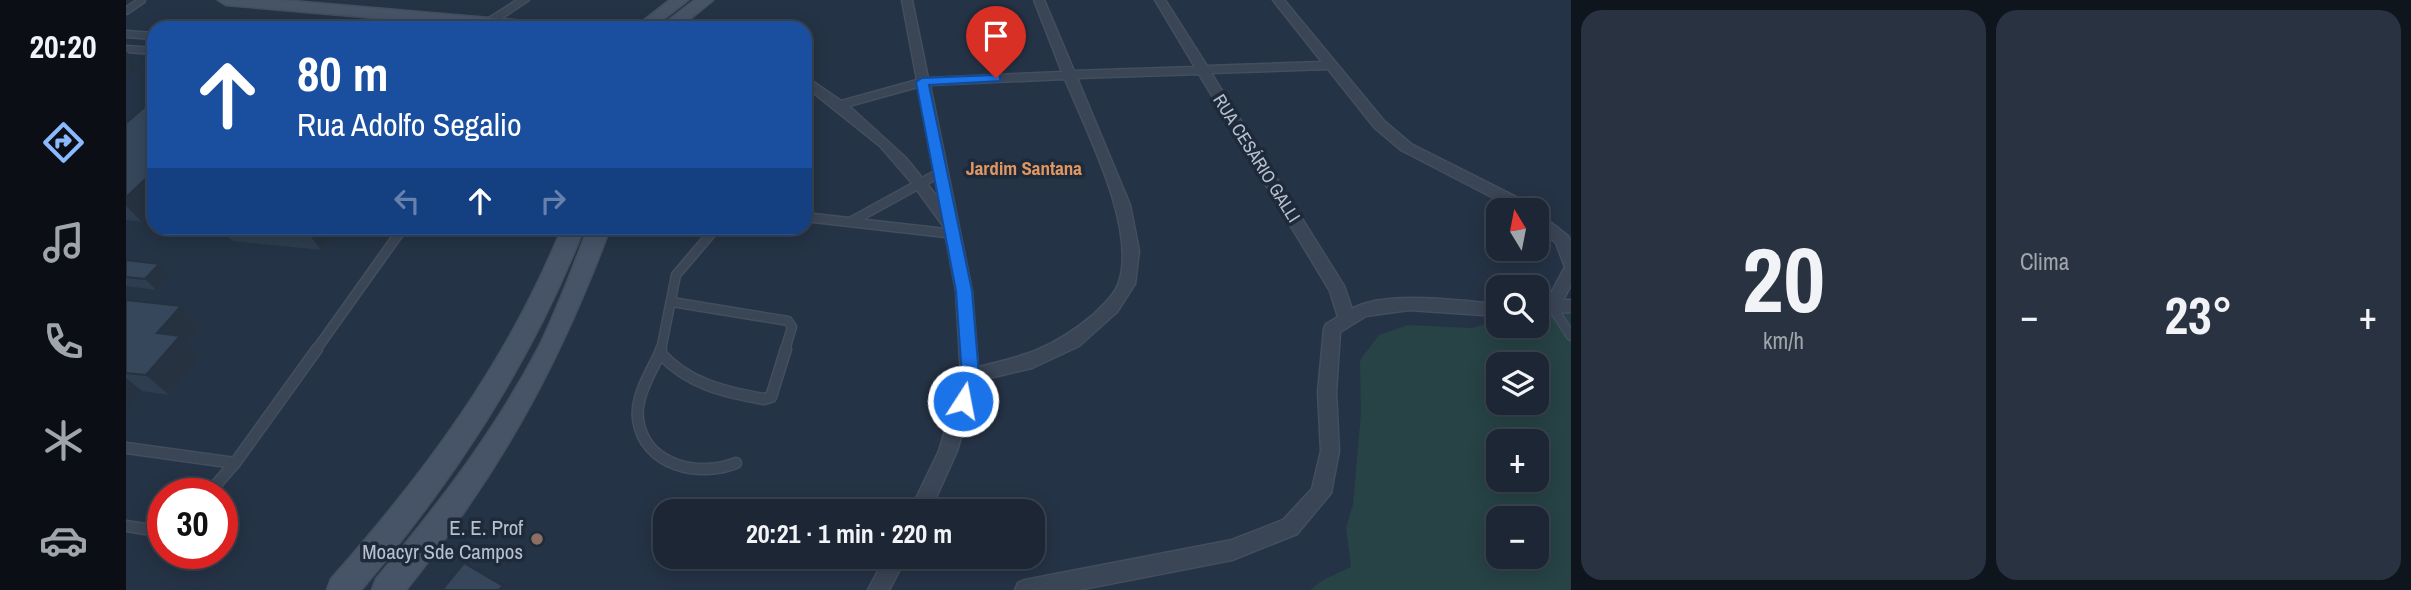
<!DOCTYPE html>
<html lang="pt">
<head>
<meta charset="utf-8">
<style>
  body { margin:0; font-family:"Archivo Narrow",sans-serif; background:#293240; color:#f1f3f6; height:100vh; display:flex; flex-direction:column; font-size:26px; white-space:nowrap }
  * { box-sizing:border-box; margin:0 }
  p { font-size:23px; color:#a0a5ac }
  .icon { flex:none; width:38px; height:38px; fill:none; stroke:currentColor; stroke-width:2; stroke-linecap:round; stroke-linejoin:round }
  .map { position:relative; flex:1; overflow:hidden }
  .details { display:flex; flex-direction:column; gap:10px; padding:10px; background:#0f151d; width:840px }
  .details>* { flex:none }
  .hud { position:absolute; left:21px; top:21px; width:665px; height:214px; border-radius:21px; box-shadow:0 4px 18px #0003,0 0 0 2px #3a434f; background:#1a4fa0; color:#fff; overflow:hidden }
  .needle { width:46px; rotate:350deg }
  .tools { position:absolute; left:1360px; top:198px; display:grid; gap:14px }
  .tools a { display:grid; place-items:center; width:63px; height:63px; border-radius:14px; background:#1c2634; box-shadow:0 4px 18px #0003,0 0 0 2px #3a434f; font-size:35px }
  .speed { position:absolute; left:21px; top:478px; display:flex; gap:14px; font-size:35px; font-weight:700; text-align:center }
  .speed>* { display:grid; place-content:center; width:91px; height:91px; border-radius:50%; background:#1c2634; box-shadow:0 4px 18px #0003,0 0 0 2px #3a434f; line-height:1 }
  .speed .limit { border:10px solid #d22; background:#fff; color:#111 }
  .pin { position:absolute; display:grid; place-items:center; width:60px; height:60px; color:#fff; margin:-72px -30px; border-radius:50% 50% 50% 0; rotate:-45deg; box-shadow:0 0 7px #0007 }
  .pin .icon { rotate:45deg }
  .me { position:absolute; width:77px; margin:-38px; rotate:11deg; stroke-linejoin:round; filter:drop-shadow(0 0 5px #0008) }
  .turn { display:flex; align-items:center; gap:24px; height:147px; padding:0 35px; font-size:32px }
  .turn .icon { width:91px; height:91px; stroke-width:2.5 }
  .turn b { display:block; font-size:49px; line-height:60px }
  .lanes { display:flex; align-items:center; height:66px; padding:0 35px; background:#0003; justify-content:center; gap:35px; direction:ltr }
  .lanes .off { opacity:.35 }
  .big { font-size:52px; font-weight:700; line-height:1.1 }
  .details .widget { flex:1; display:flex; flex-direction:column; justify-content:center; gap:10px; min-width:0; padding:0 24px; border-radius:21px; background:#293240 }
  .details .dial { align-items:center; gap:0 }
  .dial b { font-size:91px; line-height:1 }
  .heat { display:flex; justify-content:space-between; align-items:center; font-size:38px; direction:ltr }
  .details .tiles { flex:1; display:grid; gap:10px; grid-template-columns:repeat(2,1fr) }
  .trip { position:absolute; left:527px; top:499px; width:392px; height:70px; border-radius:21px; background:#1c2634; box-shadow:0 4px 18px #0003,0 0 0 2px #3a434f; font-weight:700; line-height:70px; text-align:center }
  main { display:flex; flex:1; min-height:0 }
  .menu { display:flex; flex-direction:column; width:126px; justify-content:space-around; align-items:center; background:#0b0f15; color:#a0a5ac }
  .menu .icon { width:49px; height:49px }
  .menu .selected { color:#8bb9ff }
  .menu b { font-size:32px; color:#f1f3f6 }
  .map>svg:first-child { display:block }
</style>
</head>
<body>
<main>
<nav class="menu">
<b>20:20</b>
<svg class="icon selected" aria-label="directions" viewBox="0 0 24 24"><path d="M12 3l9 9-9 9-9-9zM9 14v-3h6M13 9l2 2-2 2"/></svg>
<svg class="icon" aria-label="music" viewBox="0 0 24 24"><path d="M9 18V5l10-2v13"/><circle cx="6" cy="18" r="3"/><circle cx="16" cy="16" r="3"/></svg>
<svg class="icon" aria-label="phone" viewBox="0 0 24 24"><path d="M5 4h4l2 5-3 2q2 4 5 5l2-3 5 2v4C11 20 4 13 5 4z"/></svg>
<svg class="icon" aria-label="climate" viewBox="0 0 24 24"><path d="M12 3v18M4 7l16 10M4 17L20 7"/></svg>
<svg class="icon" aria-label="car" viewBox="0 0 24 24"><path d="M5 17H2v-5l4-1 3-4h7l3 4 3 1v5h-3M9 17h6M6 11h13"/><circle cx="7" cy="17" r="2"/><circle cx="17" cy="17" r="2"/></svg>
</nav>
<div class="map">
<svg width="1445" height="590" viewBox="0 0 1445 590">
  <rect width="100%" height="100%" fill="#253346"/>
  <path fill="#274346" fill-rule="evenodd" d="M1411,312H1445V590H1184L1197,580L1225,567L1220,528L1227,504L1235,413L1234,360L1253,335L1282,325L1346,328L1372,320V326H1410ZM1372,364H1410V402H1372ZM1372,441H1410V480H1372ZM1372,518H1410V556H1372Z"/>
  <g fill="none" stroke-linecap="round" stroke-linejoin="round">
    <defs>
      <g id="lane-far2">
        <polyline points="0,11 16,0"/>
        <polyline points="0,34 28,36"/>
        <polyline points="0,49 28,51"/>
      </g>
      <g id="lane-far1">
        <polyline points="679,217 828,234"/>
        <polyline points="726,221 815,172"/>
        <polyline points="546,302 662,321 666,327 659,350"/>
        <polyline points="1426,307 1445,336"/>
        <polyline points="190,350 277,228"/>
        <polyline points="535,350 550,275 590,228"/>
      </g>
      <g id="lane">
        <path d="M535,349L534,353C562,384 598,392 638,399L645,397L660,349"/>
        <path d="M534,353C525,372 509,397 512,419C518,466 573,478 610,463"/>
        <polyline points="0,448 109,463"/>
        <polyline points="82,494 109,463 191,349"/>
        <polyline points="0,526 19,529 37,526"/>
      </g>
      <g id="street">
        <polygon points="391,0 403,0 366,25 358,25 358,21"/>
        <path d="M776,0H786L802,78L936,72L908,0H918L948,71L1069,67L1029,0H1039L1081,66L1196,62L1147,0H1158L1258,121L1285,144L1408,206L1410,210H1391L1275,150L1248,127L1202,69L1085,73L1218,286L1226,309C1258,290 1335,301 1372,304V316L1283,310L1240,316L1214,332L1210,392L1213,451L1205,493L1171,534L1106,560L952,590H889L892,583L899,580L1106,540L1157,520L1186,489L1195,451L1192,392L1198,329L1200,324L1212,317L1204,291L1073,74L951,78L1004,205L1013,251L1009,284L991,312L953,346L906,368L851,381L831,451L804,511H784L813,451L835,376L830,291L818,227L786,183L754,146L679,86V76L715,101L791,80ZM939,79C960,130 1011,228 993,282C989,295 976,306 967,315C927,348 901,356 852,367L846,291L804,85ZM792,87L813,199L780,158L723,106Z"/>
        <polygon points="1410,211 1442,236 1445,242 1445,285 1437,300 1445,300 1445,312 1410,314 1410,302 1421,301 1439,267 1430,243 1410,225"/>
        <polygon points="760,556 781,556 763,590 742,590"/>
      </g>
      <g id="secondary">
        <polygon points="92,0 154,0 422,23 430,28 366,28 100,5"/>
        <polygon points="544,0 562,0 526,28 508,28"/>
        <polygon points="569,0 587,0 553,28 538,28 539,23"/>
        <path d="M436,228H458C405,363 328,480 235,590H201L205,579C300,472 382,361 436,228Z"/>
        <path d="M462,228H484C432,368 373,473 280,590H246L250,579C311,507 369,431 413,347C432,308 447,268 462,228Z"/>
      </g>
    </defs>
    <use href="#lane-far2" stroke="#434e5e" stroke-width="9"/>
    <use href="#lane-far1" stroke="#434e5e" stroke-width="11"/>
    <use href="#lane" stroke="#434e5e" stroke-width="13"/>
    <use href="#street" stroke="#434e5e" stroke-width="3"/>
    <use href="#secondary" stroke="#434e5e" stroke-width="3"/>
    <use href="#lane-far2" stroke="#3a4555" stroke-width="6"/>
    <use href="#lane-far1" stroke="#3a4555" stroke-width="8"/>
    <use href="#lane" stroke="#3a4555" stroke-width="10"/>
    <use href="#street" fill="#3a4555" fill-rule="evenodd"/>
    <use href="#secondary" fill="#475468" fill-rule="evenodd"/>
  </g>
  <g fill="#2e3d4f">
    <polygon points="28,99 28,210 16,222 0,220 0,123"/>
    <polygon points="95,228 213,228 195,250 106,241"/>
    <polygon points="0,260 33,264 44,275 30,290 0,286"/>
    <polygon points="0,300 55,306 76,326 62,343 75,356 43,395 16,391 2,408 0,407"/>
  </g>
  <g fill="#263240">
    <polygon points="0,51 12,67 0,77"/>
    <polygon points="28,171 28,210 16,222 0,206 0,197"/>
    <polygon points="181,228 213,228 195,250 179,229"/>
    <polygon points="33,264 44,275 30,290 19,279"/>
    <polygon points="55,306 76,326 62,343 75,356 43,395 20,375 31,333"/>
    <polygon points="0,378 16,391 2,408 0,406"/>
  </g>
  <g fill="#36475c" stroke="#263240" stroke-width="2">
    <polygon points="28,99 28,171 0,197 0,123"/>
    <polygon points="0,260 33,264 19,279 0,277"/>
    <polygon points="0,300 55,306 31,333 54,336 20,375 0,373"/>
    <polygon points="338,563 377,586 373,590 316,590"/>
  </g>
  <polygon fill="#1a73e8" stroke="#114b97" stroke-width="2" points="870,75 874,76 874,81 803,85 846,291 853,376 843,407 837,409 828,401 836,376 830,291 790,82 796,78"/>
  <circle fill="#8d6e63" stroke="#1e2a3a" stroke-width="2.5" cx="411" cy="539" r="7"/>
  <g text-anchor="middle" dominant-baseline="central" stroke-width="7" stroke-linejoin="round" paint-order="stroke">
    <g font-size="18" fill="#b7c0ce" stroke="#1e2a3a">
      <text transform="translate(1131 158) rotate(58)">RUA CESÁRIO GALLI</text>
    </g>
    <g font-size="19" font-weight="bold" fill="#e09761" stroke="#1e2a3a">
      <text x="898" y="168">Jardim Santana</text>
    </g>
    <g font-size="21" fill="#b7c0ce" stroke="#1e2a3a" text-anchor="end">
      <text x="397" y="527">E. E. Prof<tspan x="397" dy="24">Moacyr Sde Campos</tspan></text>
    </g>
  </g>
</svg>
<div class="tools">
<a><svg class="needle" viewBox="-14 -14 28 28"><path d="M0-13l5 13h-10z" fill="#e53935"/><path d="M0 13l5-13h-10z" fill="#a0a5ac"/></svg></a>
<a><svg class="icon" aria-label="search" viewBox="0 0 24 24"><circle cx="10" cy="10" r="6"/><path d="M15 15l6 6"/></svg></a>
<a><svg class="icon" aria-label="layers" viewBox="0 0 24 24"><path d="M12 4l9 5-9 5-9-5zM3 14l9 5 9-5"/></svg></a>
<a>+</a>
<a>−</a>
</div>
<div class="speed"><div class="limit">30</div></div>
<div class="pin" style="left:870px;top:78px;background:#d93025"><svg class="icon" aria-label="arrive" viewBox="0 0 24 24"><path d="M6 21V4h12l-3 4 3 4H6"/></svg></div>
<svg class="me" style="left:837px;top:401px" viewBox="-20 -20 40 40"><circle r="17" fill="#1a73e8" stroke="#fff" stroke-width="3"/><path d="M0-11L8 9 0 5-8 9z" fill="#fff"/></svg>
<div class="trip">20:21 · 1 min · 220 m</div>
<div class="hud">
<div class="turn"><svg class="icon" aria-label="ahead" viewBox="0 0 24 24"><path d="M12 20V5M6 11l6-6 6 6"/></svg><div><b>80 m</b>Rua Adolfo Segalio</div></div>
<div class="lanes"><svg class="icon off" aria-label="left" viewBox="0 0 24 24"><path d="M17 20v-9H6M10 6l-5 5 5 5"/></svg><svg class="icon" aria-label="ahead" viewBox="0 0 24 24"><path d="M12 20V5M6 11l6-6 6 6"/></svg><svg class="icon off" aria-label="right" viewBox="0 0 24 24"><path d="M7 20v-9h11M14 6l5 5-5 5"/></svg></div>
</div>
</div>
<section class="details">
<div class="tiles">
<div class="widget dial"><b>20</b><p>km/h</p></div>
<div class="widget"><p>Clima</p>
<div class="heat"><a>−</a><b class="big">23°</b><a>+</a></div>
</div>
</div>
</section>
</main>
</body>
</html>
